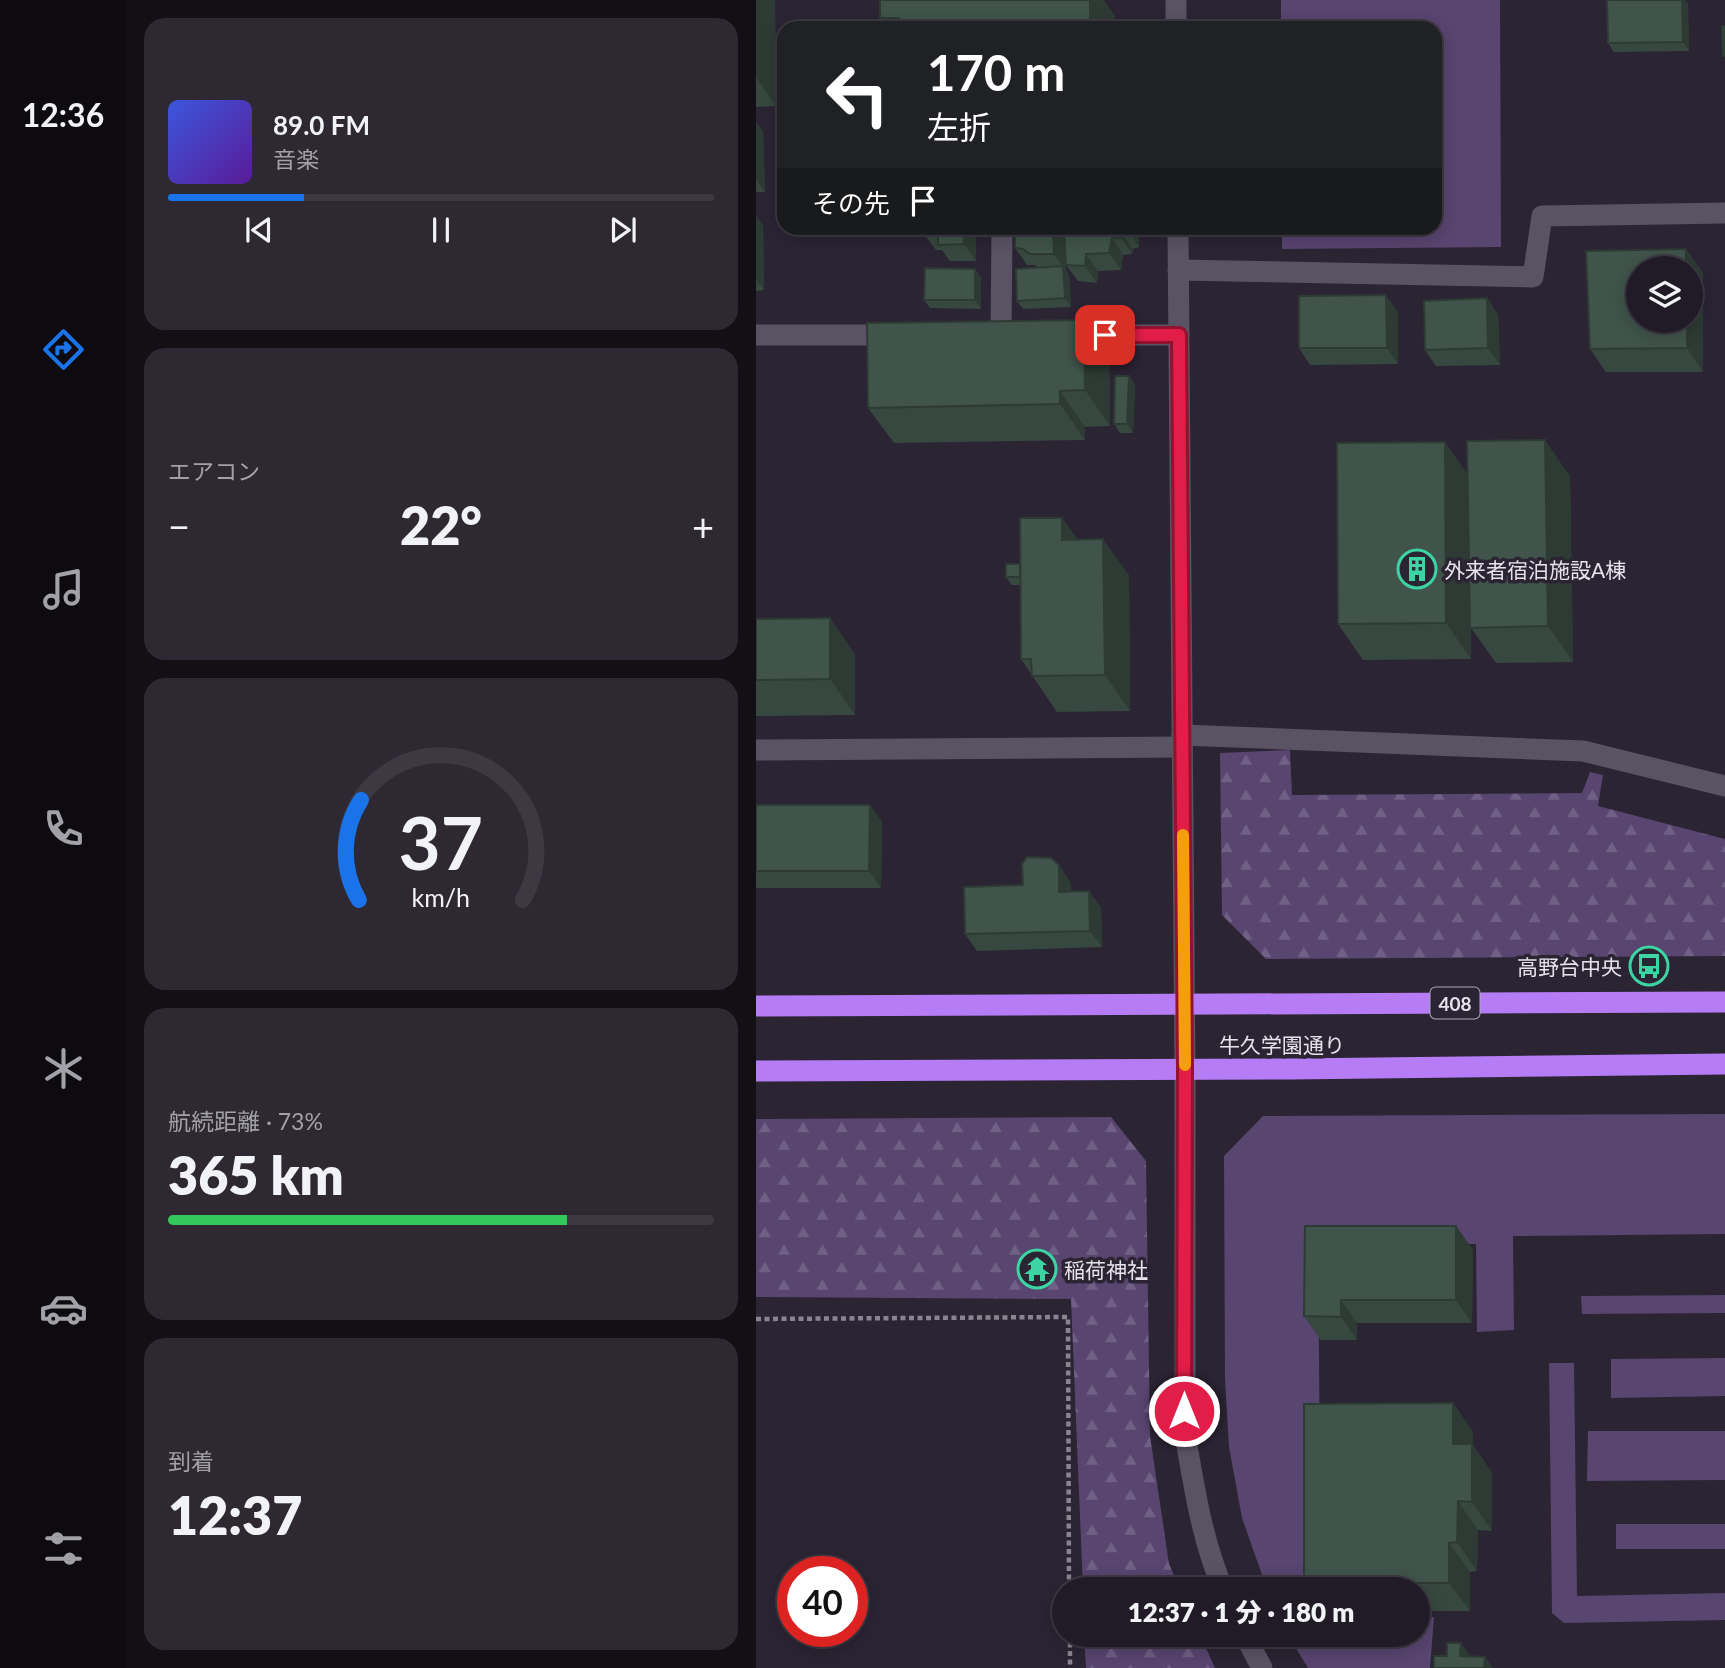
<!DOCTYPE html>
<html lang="ja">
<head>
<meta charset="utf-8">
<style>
  body { margin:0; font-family:Lato,"Noto Sans JP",sans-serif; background:#2d2832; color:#f1f3f6; height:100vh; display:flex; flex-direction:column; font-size:26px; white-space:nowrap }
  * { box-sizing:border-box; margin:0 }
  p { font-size:23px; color:#a2a1a7 }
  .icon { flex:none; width:38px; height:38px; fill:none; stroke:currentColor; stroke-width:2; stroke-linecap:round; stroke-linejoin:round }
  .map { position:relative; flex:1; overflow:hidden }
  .panel { display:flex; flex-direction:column; gap:18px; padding:18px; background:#120f15; width:630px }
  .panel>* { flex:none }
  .hud { position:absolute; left:21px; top:21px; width:665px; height:214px; border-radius:21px; box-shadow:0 4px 18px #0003,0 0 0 2px #3d3943; background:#202124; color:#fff; overflow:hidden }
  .controls { position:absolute; left:870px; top:256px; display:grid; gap:14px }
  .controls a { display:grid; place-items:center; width:77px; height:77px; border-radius:50%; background:#201b26; box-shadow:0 4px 18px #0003,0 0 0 2px #3d3943; font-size:35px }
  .speed { position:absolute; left:21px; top:1556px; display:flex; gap:14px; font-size:35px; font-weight:700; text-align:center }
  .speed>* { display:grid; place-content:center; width:91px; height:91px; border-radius:50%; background:#201b26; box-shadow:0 4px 18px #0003,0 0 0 2px #3d3943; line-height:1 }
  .speed .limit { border:10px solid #d22; background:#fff; color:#111 }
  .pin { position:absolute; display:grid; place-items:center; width:60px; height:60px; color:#fff; margin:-30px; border-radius:14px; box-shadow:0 4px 10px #0006 }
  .me { position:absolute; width:77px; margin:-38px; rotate:0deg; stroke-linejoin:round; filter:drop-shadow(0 0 5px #0008) }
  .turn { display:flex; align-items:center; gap:24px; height:147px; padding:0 35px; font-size:32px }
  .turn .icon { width:91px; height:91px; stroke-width:2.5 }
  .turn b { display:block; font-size:49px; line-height:60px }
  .then { display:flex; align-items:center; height:66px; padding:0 35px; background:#0003; gap:14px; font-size:26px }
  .big { font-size:52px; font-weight:800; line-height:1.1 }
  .panel .widget { flex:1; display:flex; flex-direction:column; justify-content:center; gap:10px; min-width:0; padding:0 24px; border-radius:21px; background:#2d2832 }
  .panel .dial { align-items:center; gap:0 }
  .dial svg { height:182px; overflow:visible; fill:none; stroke:#3d3943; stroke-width:7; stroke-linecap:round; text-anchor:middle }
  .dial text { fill:#f1f3f6; stroke:none }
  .song { display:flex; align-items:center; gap:21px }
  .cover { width:84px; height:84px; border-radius:10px; background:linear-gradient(135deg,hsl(230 70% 55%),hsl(270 70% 35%)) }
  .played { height:7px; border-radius:4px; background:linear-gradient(90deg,#1a73e8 25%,#3d3943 25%) }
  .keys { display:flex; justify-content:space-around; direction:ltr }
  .heat { display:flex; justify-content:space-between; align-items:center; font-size:38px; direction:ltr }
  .charge { height:10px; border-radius:5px; background:linear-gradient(90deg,#34c759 73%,#3d3943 0) }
  .trip { position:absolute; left:296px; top:1577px; width:378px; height:70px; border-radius:35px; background:#201b26; box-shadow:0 4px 18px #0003,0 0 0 2px #3d3943; font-weight:800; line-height:70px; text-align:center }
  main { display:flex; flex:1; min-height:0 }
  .tab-bar { display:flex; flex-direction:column; width:126px; justify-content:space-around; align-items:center; background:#0d0b0f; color:#a2a1a7 }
  .tab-bar .icon { width:49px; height:49px }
  .tab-bar .active { color:#1a73e8 }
  .tab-bar b { font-size:32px; color:#f1f3f6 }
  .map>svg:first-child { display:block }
</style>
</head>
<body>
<main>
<nav class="tab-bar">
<b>12:36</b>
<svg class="icon active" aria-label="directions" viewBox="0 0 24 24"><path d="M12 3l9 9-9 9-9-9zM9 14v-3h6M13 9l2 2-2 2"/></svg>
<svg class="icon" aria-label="music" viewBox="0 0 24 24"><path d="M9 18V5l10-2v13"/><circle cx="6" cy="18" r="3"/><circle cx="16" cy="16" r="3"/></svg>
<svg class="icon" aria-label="phone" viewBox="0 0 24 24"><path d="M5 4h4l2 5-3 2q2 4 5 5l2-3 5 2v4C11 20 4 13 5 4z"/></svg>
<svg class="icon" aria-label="climate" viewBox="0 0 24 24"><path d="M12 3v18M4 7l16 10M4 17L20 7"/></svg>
<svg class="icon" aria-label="car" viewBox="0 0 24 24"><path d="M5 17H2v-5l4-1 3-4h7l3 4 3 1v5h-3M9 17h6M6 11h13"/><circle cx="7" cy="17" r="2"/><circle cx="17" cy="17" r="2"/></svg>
<svg class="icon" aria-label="filters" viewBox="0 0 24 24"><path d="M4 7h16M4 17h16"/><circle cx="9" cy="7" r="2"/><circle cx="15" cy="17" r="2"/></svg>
</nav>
<section class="panel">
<div class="widget">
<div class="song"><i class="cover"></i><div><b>89.0 FM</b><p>音楽</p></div></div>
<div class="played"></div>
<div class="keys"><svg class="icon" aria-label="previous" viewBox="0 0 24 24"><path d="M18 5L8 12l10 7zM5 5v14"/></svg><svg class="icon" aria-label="pause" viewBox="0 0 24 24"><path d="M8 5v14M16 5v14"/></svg><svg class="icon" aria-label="next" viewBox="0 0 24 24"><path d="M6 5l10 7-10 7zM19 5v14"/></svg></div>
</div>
<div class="widget"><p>エアコン</p>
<div class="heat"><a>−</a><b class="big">22°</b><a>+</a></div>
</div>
<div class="widget dial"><svg viewBox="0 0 100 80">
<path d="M14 69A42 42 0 1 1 86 69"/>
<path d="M14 69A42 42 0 0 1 15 25" stroke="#1a73e8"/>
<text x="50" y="56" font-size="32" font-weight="700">37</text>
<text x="50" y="72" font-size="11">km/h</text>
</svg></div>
<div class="widget"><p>航続距離 · 73%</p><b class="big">365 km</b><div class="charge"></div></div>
<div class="widget"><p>到着</p><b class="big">12:37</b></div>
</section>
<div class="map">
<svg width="969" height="1668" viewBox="0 0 969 1668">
  <defs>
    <pattern id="forest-firs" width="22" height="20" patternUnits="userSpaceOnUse" patternTransform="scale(1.75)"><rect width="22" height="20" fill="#584570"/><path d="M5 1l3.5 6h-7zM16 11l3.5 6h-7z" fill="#706085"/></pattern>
  </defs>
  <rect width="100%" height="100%" fill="#2b2433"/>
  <g fill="#584570">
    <polygon points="525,0 744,0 745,247 526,249 526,228 679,228 679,28 525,28"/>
    <polygon points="969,1114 969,1234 757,1236 758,1330 721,1332 720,1244 562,1243 565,1589 511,1589 486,1518 473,1447 469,1379 468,1156 507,1116"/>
    <polygon points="969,1295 969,1313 826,1314 825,1296"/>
    <polygon points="969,1358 969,1396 855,1398 855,1359"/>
    <polygon points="793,1363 818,1363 821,1596 969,1593 969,1620 808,1623 796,1613"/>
    <polygon points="832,1431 969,1431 969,1480 831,1481"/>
    <rect x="860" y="1524" width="109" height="25"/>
    <polygon points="662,1617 678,1617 674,1668 552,1668 532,1635 662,1634"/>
  </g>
  <g fill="url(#forest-firs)">
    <polygon points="534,750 536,795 826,793 834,772 847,775 842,806 969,839 969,956 510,959 466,915 464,753"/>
    <polygon points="355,1117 390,1161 394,1436 413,1564 424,1589 327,1589 315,1299 0,1297 0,1119"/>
    <polygon points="328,1635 444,1635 459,1668 330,1668"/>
  </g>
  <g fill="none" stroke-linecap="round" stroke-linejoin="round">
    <g stroke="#8a8491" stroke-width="4.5" stroke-dasharray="5 3.5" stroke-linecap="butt">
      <polyline points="0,1319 312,1317 313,1589"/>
      <polyline points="314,1634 314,1668"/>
    </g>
    <g stroke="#5a5364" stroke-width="21">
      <polyline points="420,0 420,28"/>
      <path d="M422,228L429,1069V1434C438,1487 446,1540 467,1589"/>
      <polyline points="422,270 777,277 786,216 969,213"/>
      <polyline points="0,335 138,335"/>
      <polyline points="245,335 246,228"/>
      <polyline points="310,335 423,335"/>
      <polyline points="426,735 827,751 969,786"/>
      <polyline points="0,750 426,747"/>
      <polyline points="488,1634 506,1668"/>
    </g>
    <g stroke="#b57cf6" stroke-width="21">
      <polyline points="0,1006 969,1002"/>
      <polyline points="0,1071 534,1069 969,1064"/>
    </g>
  </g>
  <g fill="#374840">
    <polygon points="0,0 19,0 20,106 0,107"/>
    <polygon points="851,0 929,0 932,4 933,51 858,52 852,43"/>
    <polygon points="359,16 359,28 131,28 124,18"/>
    <polygon points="0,122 7,132 9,192 0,192"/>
    <polygon points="0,216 7,225 8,290 0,291"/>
    <polygon points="220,228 220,261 194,261 186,250 180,250 168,234"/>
    <polygon points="383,228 383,247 377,249 376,254 367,255 365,270 342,271 341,283 322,281 310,265 309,244 310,270 313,275 315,307 267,309 261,301 281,268 279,265 271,265 259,248"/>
    <polygon points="930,249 947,273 947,372 850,372 834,349"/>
    <polygon points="225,277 225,309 174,308 168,300"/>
    <polygon points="731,298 742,315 744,365 680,366 669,350"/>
    <polygon points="642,312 642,364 554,365 543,348"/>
    <polygon points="328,320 353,356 354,426 329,427 329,440 138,443 112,408"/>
    <polygon points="379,385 377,433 364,433 358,424"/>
    <polygon points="712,475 814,476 817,662 740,663 715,628 715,659 607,660 582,624"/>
    <polygon points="306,518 321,539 373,575 374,711 301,712 265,659 264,585 256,585 250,577 264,564"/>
    <polygon points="0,619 99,654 99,715 0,716"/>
    <polygon points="0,805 114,805 126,822 125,888 0,888"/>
    <polygon points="303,865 314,882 315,892 333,891 345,908 346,947 221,951 209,934 267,885"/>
    <polygon points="700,1226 717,1250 716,1323 601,1323 601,1340 565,1340 548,1316"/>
    <polygon points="697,1403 717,1432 717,1445 736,1473 736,1531 722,1530 721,1571 714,1572 714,1611 662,1611 662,1589 552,1589 548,1583"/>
  </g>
  <g fill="#2d3b34">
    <polygon points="0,0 19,0 20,106 0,77"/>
    <polygon points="334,0 348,0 359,16 359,28 334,28"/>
    <polygon points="926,0 929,0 932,4 933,51 927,42"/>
    <polygon points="0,122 7,132 9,192 0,179"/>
    <polygon points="0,216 7,225 8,290 0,279"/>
    <polygon points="208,228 220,228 220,261 208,244"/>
    <polygon points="297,228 309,228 310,270 313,275 315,307 309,298 307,267 298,254"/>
    <polygon points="372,228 383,228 383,247 372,230"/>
    <polygon points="365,232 377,249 376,254 365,238"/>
    <polygon points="356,238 367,255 365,270 353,253"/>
    <polygon points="930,249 947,273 947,372 931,348 931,320 934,320 934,268 930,268"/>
    <polygon points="330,254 342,271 341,283 329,266"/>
    <polygon points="219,269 225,277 225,309 219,300"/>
    <polygon points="630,295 642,312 642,364 631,348"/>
    <polygon points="731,298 742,315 744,365 732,348"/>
    <polygon points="328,320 353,356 354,426 329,390"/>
    <polygon points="373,376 379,385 377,433 371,424"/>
    <polygon points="304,391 329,427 329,440 304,404"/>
    <polygon points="789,440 814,476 817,662 792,626"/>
    <polygon points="689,442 714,478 715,659 690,623"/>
    <polygon points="306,518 331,554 306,540"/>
    <polygon points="347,539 373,575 374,711 349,675"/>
    <polygon points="74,618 99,654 99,715 74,679"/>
    <polygon points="114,805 126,822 125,888 113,871"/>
    <polygon points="303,865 314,882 315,909 303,892"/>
    <polygon points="333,891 345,908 346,947 334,931"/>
    <polygon points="700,1226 717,1250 716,1323 700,1300"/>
    <polygon points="585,1300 601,1323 601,1340 585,1317"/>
    <polygon points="697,1403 717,1432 717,1445 736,1473 736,1531 716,1502 697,1444"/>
    <polygon points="702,1501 722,1530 721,1571 701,1542"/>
    <polygon points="693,1543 714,1572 714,1611 693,1583"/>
    <polygon points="705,1643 717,1660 704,1656"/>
    <polygon points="729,1657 737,1668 728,1668"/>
  </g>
  <g fill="#40544b" stroke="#2d3b34" stroke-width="2">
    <polygon points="124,0 334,0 334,28 143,28 143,18 124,18"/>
    <polygon points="851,0 926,0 927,42 852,43"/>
    <polygon points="966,26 969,26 969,56 967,56"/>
    <polygon points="168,228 208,228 208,244 182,245 182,233 168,234"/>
    <polygon points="259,228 297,228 298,254 274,254 267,249 259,248"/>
    <polygon points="308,228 372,228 372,230 365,232 365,238 356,238 353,253 330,254 329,266 310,265"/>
    <polygon points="930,249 930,268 882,268 882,320 931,320 931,348 834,349 830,251"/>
    <polygon points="307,266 309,298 261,301 260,269"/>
    <polygon points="169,268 219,269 219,300 168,300"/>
    <polygon points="630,295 631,348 543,348 543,296"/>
    <polygon points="731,298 732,348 669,350 668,301"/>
    <polygon points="328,320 329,390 304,391 304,404 112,408 111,323"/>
    <polygon points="359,376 373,376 371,424 358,424"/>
    <polygon points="789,440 792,626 714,628 711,441"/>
    <polygon points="689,442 690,623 582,624 581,443"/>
    <polygon points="264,518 306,518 306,540 347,539 349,675 276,676 275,659 265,659"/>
    <rect x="250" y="564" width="14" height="13"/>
    <polygon points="74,618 74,679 0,680 0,619"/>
    <polygon points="0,805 114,805 113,871 0,871"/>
    <polygon points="271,857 295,858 303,865 303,892 333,891 334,931 209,934 208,887 267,885 266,864"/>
    <polygon points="549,1226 700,1226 700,1300 585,1300 585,1317 548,1316"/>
    <polygon points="697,1403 697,1444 716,1444 716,1502 702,1501 701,1542 693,1543 693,1583 548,1583 548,1404"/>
    <polygon points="691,1643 705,1643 704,1656 729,1657 728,1668 678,1668 678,1656 691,1656"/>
  </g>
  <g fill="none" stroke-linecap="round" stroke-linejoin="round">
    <defs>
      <polyline id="route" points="349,335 423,335 429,1069 428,1411"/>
    </defs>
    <use href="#route" stroke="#92132f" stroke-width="18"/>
    <use href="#route" stroke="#e11d48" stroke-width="12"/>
    <polyline stroke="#f59e0b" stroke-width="12" points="427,835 429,1065"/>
  </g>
  <defs>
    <symbol id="building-ring" viewBox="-11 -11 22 22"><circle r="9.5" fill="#2b2433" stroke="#3dd4a3" stroke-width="1.5"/><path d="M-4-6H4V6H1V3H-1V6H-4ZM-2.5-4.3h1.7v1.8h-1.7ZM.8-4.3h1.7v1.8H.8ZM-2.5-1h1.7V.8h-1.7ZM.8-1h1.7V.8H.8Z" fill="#3dd4a3"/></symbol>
    <symbol id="bus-ring" viewBox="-11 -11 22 22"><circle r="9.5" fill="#2b2433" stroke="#3dd4a3" stroke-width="1.5"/><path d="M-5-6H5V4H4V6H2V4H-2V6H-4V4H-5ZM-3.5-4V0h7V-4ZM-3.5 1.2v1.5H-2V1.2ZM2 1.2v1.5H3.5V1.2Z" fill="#3dd4a3"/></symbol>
    <symbol id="temple-ring" viewBox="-11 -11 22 22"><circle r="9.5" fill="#2b2433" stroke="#3dd4a3" stroke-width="1.5"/><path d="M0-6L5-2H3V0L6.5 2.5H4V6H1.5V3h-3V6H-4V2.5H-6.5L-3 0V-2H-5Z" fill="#3dd4a3"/></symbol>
  </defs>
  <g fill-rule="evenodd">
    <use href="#building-ring" x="639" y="547" width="44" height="44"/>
    <use href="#bus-ring" x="871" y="944" width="44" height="44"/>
    <use href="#temple-ring" x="259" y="1247" width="44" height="44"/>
  </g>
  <g text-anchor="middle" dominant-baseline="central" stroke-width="7" stroke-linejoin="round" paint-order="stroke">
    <rect fill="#2b2433" stroke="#aea9b4" stroke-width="2" x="674.5" y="987.5" width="49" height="31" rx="5"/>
    <g font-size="19" font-weight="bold" fill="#e6e2ec">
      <text x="699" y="1003">408</text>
    </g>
    <g font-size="21" fill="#e6e2ec" stroke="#2b2433" text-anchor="start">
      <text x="688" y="569">外来者宿泊施設A棟</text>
      <text x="866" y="966" text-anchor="end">高野台中央</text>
      <text x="308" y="1269">稲荷神社</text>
    </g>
    <g font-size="21" fill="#e6e2ec" stroke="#2b2433">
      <text x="526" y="1044">牛久学園通り</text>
    </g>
  </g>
</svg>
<div class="controls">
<a><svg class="icon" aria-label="layers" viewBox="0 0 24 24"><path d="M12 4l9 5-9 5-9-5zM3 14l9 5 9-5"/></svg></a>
</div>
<div class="speed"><div class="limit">40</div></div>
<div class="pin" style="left:349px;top:335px;background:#d93025"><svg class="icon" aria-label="arrive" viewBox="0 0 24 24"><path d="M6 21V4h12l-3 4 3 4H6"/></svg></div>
<svg class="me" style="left:428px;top:1411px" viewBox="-20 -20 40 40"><circle r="17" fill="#e11d48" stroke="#fff" stroke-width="3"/><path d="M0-11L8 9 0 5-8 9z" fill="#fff"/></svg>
<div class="trip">12:37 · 1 分 · 180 m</div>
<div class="hud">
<div class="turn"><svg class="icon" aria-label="left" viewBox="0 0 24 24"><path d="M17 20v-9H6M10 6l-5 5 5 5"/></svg><div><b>170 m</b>左折</div></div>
<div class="then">その先<svg class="icon" aria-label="arrive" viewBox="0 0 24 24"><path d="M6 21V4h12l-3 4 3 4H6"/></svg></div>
</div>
</div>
</main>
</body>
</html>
